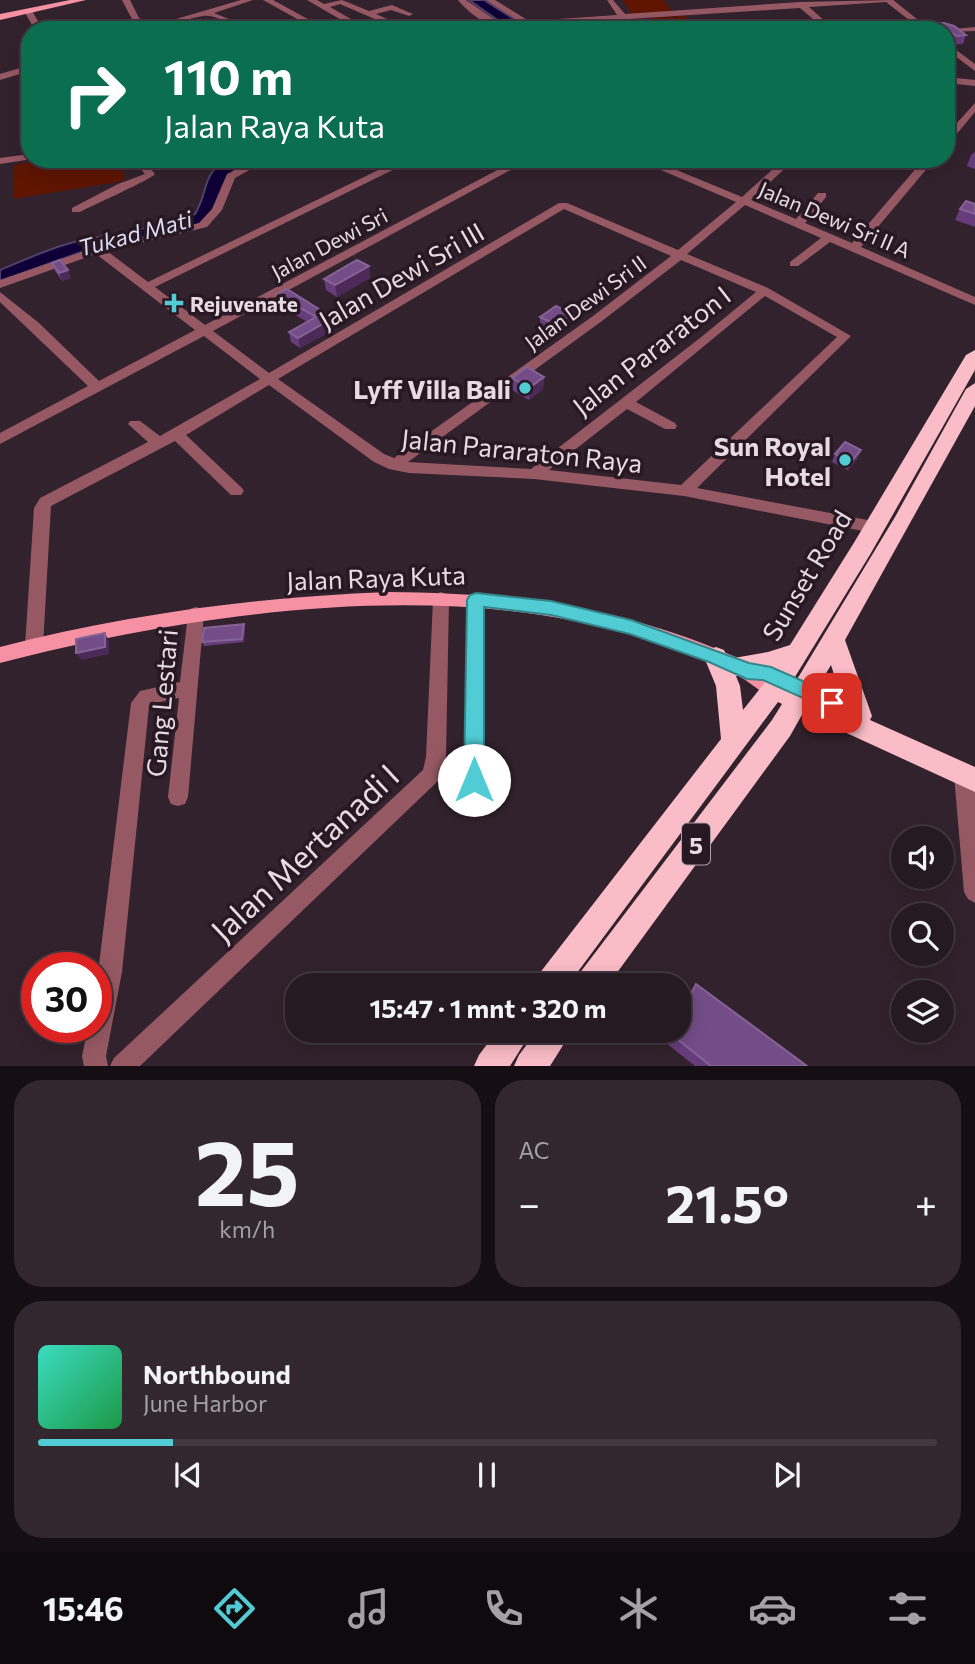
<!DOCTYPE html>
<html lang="id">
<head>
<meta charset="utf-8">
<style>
  body { margin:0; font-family:Commissioner,sans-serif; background:#32272f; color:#f1f3f6; height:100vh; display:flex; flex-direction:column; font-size:26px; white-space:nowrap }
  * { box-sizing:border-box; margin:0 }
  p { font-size:23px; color:#a4a1a5 }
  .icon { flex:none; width:38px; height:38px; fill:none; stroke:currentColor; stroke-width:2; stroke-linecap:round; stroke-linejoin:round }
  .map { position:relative; height:1066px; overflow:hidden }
  .details { display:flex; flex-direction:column; gap:14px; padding:14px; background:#150e13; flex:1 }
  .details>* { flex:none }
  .top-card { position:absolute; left:21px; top:21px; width:934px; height:147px; border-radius:28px; box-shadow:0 4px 18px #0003,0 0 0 2px #423840; background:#0b6e4f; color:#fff; overflow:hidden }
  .tools { position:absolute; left:891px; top:826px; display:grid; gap:14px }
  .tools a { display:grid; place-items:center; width:63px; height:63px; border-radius:50%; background:#261a22; box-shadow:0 4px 18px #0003,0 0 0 2px #423840; font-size:35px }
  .speed { position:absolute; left:21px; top:952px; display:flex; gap:14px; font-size:35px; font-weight:700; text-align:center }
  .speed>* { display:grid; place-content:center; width:91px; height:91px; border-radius:50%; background:#261a22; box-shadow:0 4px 18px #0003,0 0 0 2px #423840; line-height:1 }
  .speed .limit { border:10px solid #d22; background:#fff; color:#111 }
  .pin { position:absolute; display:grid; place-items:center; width:60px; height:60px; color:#fff; margin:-30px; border-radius:14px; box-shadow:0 4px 10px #0006 }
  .me { position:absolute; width:77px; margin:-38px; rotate:0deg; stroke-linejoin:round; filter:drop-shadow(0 0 5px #0008) }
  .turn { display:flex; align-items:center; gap:24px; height:147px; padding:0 28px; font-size:32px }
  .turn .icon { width:91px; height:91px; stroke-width:2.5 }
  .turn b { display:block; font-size:49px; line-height:60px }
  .big { font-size:52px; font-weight:700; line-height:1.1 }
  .details .card { flex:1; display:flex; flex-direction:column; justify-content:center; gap:10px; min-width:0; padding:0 24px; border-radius:28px; background:#32272f }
  .details .dial { align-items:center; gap:0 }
  .dial b { font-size:91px; line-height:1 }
  .song { display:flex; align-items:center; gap:21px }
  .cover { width:84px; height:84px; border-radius:10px; background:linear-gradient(135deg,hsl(170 70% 55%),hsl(140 70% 35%)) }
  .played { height:7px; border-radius:4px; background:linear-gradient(90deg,#51ccd4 15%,#423840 15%) }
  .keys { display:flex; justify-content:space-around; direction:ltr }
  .heat { display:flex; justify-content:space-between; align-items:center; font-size:38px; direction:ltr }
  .details .tiles { flex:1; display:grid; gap:14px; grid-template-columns:1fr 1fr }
  .card:last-child { grid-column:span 2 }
  .trip { position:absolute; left:285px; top:973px; width:406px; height:70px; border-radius:28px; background:#261a22; box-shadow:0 4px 18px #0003,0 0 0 2px #423840; font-weight:700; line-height:70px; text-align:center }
  .menu { display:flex; height:112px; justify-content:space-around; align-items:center; background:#0f0a0e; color:#a4a1a5 }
  .menu .icon { width:49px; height:49px }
  .menu .on { color:#51ccd4 }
  .menu b { font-size:32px; color:#f1f3f6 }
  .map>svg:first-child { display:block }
</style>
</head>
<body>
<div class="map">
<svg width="975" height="1066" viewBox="0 0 975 1066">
  <rect width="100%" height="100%" fill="#32222d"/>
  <g fill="#5f1500">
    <polygon points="623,0 663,0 674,13 633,16"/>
    <polygon points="685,16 696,28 658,30 649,18"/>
    <polygon points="52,159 121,159 124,181 13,199 13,165"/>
  </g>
  <g fill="#0f0137" stroke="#50426a" stroke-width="2">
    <polygon points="469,0 484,0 531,30 512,30"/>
    <path d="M227,159H260C206,179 233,192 205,223L87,250L0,281V270C27,259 54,246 83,240C121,232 158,228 195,214C209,191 201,175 227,159Z"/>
  </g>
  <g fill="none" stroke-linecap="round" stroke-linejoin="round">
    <g fill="#965964" fill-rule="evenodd">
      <path d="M122,0H130L139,18L152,26L241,0H253L214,13L256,30C238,30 217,14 203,16C182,19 164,30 143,30L133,21Z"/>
      <polygon points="263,0 273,0 328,30 317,30"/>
      <polygon points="307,0 317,0 324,4 342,0 369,11 392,5 413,14 409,16 391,10 376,14 412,30 400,30 340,4 330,7 370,30 355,28"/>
      <path d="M458,0H466L510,30C492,30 469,14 458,0Z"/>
      <polygon points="486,0 495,0 529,21 617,15 607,0 613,0 625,14 800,2 893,0 931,30 922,30 886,2 809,7 835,30 826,30 800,8 536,25 538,30 532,30"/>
      <polygon points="28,9 31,9 43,30 35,30 24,11"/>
      <polygon points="441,25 450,30 440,30 437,27"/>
      <polygon points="975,27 975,31 947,32 947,30 943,30"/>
      <polygon points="947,43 975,64 975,71 947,50"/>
      <polygon points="30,65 30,71 0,80 0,74"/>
      <polygon points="947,77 975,80 975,86 947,83"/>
      <polygon points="975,103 975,112 950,142 947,143 947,134"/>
      <polygon points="30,154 30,159 33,159 0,164 0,158"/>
      <path d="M132,159H143L155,174C152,179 91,206 80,212H72V208L118,184L145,174Z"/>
      <path d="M256,159H269L235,178L222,210L207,227L107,251L148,282L401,159H415L155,287L205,325L518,159H531L213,331L269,373L559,203H567L678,250L736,202L635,159H650L742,197L784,159H795L751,200L796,219L818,193H826V197L805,223L852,243L924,159H935L861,247L975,297V305L830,242L798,266H790V262L821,238L745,205L687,254L768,288L851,336L697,488L873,521L881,527L879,531L873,533L684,496L534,479L409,473L389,469L374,462L269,385L186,435L241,487L244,491L241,495H231L175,441L51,506L43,646L40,651L34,653L28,651L25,646L34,508L40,498L148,442L128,424L130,421H140L160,436L260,379L204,336L0,444V433L88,386L0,302V292L39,323L99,381L195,330L96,254L0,288V280L94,248L199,223L212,209L227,174ZM564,209L671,256L593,316L394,458L384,454L278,379ZM681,260L756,292L700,338L531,469L408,462L602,321ZM765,296L837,337L681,485L549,470L627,409L665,429H675L677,426L675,423L636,402Z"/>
      <polygon points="441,592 447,594 449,599 446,757 438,781 140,1066 110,1066 114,1058 423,770 426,757 433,599 435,594"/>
      <polygon points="476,593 482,595 484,600 484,780 481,786 474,789 467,786 464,780 468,600 470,595"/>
      <polygon points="196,607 202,609 204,614 188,797 185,804 178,806 171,804 168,797 179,698 151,704 149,706 122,972 106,1056 108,1066 84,1066 82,1056 88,1027 96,1027 96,989 131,703 140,691 180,682 188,614 190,609"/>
      <polygon points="964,766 971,769 975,788 975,903 968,899 964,892 954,775 957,769"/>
    </g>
    <g fill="#f691a4" fill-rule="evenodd">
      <polygon points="70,0 86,0 0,20 0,14"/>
      <path d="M388,592C510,593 618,606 731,655C748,662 776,672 784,689L781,695L774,698C760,693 751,682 738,676C704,658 666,644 629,634C436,578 191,613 0,663V647C128,614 256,597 388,592Z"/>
    </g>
    <g fill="#fabcc6" fill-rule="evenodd">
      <path d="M975,350V370L871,553L790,685L793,686L895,517L966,389L975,383V406L845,640L872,716L870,720L975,767V792L803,713L790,736L608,985H575L579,974L772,720L782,704L778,702L568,985H535L539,974L721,739L716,686L704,657L708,650L716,647L724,650L728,659L768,652L790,645L855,541L966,355ZM831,665L845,709L813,695ZM774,670L773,672L743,710L740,686L736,676Z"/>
      <polygon points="497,1031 532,1031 510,1066 474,1066 479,1055"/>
      <polygon points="537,1031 572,1031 550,1066 514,1066 519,1055"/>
    </g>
  </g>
  <g fill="#673c7d">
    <polygon points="944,23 966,35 963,44 953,45 948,41 950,44 947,53 947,30 903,30 905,25"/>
    <polygon points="975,152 975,169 967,166 971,155"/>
    <polygon points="975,204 975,227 955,220 960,209"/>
    <polygon points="52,263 71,278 62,281 55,271"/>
    <polygon points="369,266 370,278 337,297 326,290 324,279"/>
    <polygon points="277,295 335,329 300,348 291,342 289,332 307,322 279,305"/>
    <polygon points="572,314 572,322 556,333 540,325 540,317"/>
    <polygon points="544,377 543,389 529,400 512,390 512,378"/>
    <polygon points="835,454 858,458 848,470 832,462"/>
    <polygon points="245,628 244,642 204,646 202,642"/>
    <polygon points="696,984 807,1066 695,1066 651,1031 679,1031 685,1003"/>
  </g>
  <g fill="#4c2a58">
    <polygon points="369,266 370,278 337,297 335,285"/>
    <polygon points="68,270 71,278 62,281 59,273"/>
    <polygon points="572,314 572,322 556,333 556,325"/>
    <polygon points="333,318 335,329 300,348 298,338"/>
    <polygon points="544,377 543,389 529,400 529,388"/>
    <polygon points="861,450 858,458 848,470 851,462"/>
    <polygon points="244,624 245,628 244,642 242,639"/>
    <polygon points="105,633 109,641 109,654 81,660 76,653"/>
  </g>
  <g fill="#744d88" stroke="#866396" stroke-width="2">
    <polygon points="145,23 159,30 139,30 133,27"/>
    <polygon points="944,23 954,26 966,35 957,36 950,32 947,34 947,30 911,30 905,25"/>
    <polygon points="966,201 975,204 975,214 960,209"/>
    <polygon points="60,260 68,270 59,273 52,263"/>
    <polygon points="357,260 369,266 335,285 324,279"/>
    <polygon points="287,289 333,318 298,338 289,332 316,317 277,295"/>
    <polygon points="556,306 572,314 556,325 540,317"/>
    <polygon points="527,367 544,377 529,388 512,378"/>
    <polygon points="845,442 861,450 851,462 835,454"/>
    <polygon points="244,624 242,639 202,642 204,628"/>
    <polygon points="105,633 105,647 76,653 76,639"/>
    <polygon points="696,984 807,1066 711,1066 667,1031 679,1031 679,998 686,1003"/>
  </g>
  <polygon fill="#51ccd4" stroke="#35858a" stroke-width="2" points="476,593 551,601 631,620 749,663 771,667 839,697 841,703 839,709 832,711 763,680 747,679 709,662 630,634 551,615 484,607 484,780 481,787 474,790 467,787 464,780 467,600 470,595"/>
  <g fill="#51ccd4" stroke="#281823" stroke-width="2.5">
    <path d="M170.5 292.5h7v7h7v7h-7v7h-7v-7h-7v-7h7z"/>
    <circle cx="525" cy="388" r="7"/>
    <circle cx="845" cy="460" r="7"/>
  </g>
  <g text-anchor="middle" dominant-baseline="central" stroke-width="7" stroke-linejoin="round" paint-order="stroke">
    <g font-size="21" fill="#e6dbe2" stroke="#281823">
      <text transform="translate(835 219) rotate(23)">Jalan Dewi Sri II A</text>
      <text transform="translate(329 243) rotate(-28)">Jalan Dewi Sri</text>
      <text transform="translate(585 302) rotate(-36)">Jalan Dewi Sri II</text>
    </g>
    <g font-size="21" font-weight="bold" fill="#e6dbe2" stroke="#281823" text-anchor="start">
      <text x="190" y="303">Rejuvenate</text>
    </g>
    <g font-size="23" font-style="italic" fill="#dcdcf3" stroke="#281823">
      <text transform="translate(135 233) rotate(-15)">Tukad Mati</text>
    </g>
    <rect fill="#281823" stroke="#ada0a9" stroke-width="2" x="682" y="823.5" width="28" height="41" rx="5"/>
    <g font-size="24" font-weight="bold" fill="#e6dbe2">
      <text x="696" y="844">5</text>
    </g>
    <g font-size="26" fill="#e6dbe2" stroke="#281823">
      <text transform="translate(401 275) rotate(-30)">Jalan Dewi Sri III</text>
      <text transform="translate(651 350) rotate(-38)">Jalan Pararaton I</text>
      <text transform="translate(522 450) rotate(6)">Jalan Pararaton Raya</text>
      <text transform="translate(806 575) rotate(-59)">Sunset Road</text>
      <text transform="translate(376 577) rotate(-2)">Jalan Raya Kuta</text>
      <text transform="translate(161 703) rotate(-85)">Gang Lestari</text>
    </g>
    <g font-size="26" font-weight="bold" fill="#e6dbe2" stroke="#281823" text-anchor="end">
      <text x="511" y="388">Lyff Villa Bali</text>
      <text x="831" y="445">Sun Royal<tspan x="831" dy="30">Hotel</tspan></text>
    </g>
    <g font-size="32" fill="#e6dbe2" stroke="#281823">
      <text transform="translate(304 852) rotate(-43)">Jalan Mertanadi I</text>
    </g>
  </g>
</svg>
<div class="tools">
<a><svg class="icon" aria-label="sound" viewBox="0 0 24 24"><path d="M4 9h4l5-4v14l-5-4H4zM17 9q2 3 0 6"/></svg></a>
<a><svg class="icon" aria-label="search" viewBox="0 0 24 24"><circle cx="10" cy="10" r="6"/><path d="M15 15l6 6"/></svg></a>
<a><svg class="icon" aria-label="layers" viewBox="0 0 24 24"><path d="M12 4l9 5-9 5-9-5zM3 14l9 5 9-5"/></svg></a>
</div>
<div class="speed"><div class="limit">30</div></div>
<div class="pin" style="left:832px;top:703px;background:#d93025"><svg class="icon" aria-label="arrive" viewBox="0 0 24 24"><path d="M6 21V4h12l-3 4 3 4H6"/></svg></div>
<svg class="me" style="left:474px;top:780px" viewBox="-20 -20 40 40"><circle r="19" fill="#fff"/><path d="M0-13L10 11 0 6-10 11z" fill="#51ccd4"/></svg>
<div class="trip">15:47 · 1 mnt · 320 m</div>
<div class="top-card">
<div class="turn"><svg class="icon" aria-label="right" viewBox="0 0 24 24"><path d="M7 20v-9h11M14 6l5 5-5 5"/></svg><div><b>110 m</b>Jalan Raya Kuta</div></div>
</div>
</div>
<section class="details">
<div class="tiles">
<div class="card dial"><b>25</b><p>km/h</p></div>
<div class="card"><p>AC</p>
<div class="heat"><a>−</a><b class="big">21.5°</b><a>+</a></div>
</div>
<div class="card">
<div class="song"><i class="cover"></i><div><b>Northbound</b><p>June Harbor</p></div></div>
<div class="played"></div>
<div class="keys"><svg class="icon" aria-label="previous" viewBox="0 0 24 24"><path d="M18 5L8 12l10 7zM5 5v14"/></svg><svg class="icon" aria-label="pause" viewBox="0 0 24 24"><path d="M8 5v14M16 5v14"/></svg><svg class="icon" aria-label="next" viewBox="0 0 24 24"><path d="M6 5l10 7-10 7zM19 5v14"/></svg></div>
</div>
</div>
</section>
<nav class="menu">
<b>15:46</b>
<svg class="icon on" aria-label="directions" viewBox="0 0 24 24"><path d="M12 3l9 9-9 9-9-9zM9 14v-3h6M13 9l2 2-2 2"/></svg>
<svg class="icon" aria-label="music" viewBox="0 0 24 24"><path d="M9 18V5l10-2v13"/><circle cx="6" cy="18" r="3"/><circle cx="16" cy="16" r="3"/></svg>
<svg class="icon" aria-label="phone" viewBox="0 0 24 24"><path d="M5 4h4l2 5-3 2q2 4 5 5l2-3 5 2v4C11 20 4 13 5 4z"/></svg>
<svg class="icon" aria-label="climate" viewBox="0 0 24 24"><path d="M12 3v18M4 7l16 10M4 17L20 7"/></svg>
<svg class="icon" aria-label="car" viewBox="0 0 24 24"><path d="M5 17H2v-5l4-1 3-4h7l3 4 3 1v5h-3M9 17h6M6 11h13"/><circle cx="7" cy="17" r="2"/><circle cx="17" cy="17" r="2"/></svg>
<svg class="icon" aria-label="filters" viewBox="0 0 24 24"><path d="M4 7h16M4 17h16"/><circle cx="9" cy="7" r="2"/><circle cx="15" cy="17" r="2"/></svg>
</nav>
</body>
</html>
